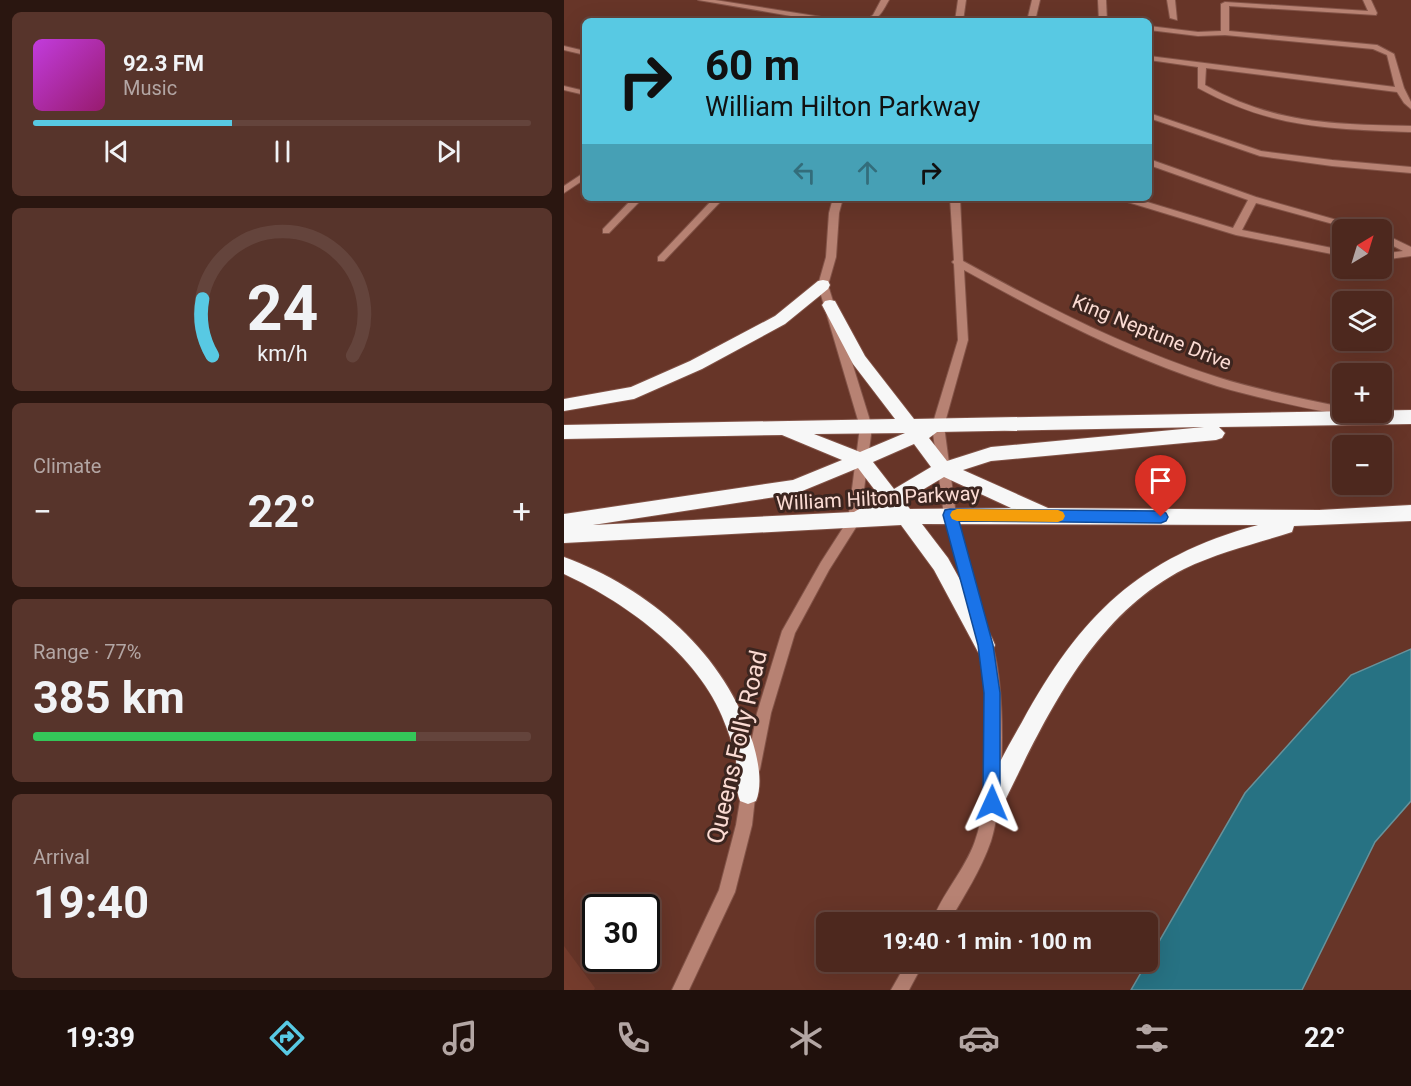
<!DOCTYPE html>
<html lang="en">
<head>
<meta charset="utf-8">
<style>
  body { margin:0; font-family:Roboto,sans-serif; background:#57342b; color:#f1f3f6; height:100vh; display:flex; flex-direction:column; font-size:22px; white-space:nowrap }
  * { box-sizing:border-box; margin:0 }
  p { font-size:20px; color:#b3a6a4 }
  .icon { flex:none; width:33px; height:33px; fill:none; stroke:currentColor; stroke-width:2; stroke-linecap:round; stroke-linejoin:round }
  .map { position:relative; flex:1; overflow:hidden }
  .drawer { display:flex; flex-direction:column; gap:12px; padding:12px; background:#2a1610; width:564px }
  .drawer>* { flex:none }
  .guide { position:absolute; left:18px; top:18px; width:570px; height:183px; border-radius:9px; box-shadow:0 6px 24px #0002,0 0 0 2px #64443c; background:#58c9e3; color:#111; overflow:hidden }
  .needle { width:39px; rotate:38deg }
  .controls { position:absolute; left:768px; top:219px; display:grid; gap:12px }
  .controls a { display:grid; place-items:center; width:60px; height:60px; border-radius:9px; background:#4d281e; box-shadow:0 6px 24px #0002,0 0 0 2px #64443c; font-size:30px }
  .speed { position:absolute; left:18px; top:894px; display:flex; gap:12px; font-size:30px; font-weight:700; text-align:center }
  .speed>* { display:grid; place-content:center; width:78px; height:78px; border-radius:50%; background:#4d281e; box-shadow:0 6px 24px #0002,0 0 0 2px #64443c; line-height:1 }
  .speed .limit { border:3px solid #111; border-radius:9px; background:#fff; color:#111 }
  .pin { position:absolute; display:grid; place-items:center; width:51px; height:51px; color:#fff; margin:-62px -26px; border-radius:50% 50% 50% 0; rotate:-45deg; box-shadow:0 0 6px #0007 }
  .pin .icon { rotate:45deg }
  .me { position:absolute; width:66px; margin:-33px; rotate:1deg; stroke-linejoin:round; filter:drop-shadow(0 0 4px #0008) }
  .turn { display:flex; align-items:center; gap:21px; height:126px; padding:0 24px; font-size:27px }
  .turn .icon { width:78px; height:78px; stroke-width:2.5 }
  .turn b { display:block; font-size:42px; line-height:51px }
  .lanes { display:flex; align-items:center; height:57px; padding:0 24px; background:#0003; justify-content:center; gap:30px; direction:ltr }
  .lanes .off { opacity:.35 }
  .big { font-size:45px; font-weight:700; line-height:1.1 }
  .drawer .widget { flex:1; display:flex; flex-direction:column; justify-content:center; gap:9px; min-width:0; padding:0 21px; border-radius:9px; background:#57342b }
  .drawer .dial { align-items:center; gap:0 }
  .dial svg { height:156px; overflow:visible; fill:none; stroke:#64443c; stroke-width:7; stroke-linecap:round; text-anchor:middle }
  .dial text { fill:#f1f3f6; stroke:none }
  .song { display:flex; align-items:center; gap:18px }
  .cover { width:72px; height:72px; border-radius:9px; background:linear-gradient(135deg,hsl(290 70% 55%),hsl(320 70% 35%)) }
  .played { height:6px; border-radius:3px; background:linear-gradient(90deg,#58c9e3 40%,#64443c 40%) }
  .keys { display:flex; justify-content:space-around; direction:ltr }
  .heat { display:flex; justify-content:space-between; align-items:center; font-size:33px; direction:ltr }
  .charge { height:9px; border-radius:4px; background:linear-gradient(90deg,#34c759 77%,#64443c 0) }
  .trip { position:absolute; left:252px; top:912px; width:342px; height:60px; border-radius:9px; background:#4d281e; box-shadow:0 6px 24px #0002,0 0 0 2px #64443c; font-weight:700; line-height:60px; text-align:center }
  .menu { display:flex; height:96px; justify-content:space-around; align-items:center; background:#1f100c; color:#b3a6a4 }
  .menu .icon { width:42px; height:42px }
  .menu .selected { color:#58c9e3 }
  .menu b { font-size:27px; color:#f1f3f6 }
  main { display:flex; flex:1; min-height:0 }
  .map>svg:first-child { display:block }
</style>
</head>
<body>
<main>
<section class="drawer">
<div class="widget">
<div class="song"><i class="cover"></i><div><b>92.3 FM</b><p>Music</p></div></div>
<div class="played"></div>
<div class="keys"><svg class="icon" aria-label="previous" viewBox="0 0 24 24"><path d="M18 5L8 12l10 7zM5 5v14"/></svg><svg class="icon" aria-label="pause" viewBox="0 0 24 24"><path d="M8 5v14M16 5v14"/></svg><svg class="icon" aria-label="next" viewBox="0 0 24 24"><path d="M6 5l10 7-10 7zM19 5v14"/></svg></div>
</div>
<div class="widget dial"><svg viewBox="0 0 100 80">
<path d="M14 69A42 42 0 1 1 86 69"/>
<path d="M14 69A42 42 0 0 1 9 40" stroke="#58c9e3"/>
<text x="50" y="56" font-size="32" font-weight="700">24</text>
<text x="50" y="72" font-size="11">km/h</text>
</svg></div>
<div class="widget"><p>Climate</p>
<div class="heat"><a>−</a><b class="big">22°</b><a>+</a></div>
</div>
<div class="widget"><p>Range · 77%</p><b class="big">385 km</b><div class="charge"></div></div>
<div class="widget"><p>Arrival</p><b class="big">19:40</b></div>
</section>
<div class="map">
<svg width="847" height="990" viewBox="0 0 847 990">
  <rect width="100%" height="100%" fill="#673528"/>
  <polygon fill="#753c2d" points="0,946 31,988 30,990 0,990"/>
  <polygon fill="#277283" stroke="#67929b" stroke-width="1.5" points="847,649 847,801 811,842 738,990 567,990 681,793 787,675"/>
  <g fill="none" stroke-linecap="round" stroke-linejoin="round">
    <defs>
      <g id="lane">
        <polygon points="134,0 151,0 270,19 274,21 256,21"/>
        <path d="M317,0H325C318,12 315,21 300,21L309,15Z"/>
        <polygon points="534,0 542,0 543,21 535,21"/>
        <polygon points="603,0 611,0 613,20 606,18"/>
        <path d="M799,0H807L813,13L812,15L665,6V31L813,45L830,54L840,88L847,102V109L840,103L833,92L642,68L641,85C711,124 769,124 847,126V132C767,129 706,128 634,88V67L585,60V56L831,87L823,55L809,49L661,35L634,36L585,30V26L634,32L657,31V4L661,2L804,11Z"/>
        <polygon points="585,113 697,151 768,160 847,167 847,173 768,166 696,156 585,118"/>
        <polygon points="21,172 21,179 0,193 0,186"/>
        <polygon points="69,198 79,198 45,233 39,233 39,229"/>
        <polygon points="150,198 160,198 100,261 94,261 94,257"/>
      </g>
      <g id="street">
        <polygon points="394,0 402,0 399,21 391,21"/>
        <polygon points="468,0 476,0 471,21 463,21"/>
        <polygon points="0,46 21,51 21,55 0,50"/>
        <polygon points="0,86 21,91 21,95 0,90"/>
        <polygon points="585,159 692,197 808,230 791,230 692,203 678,230 778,250 778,256 672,235 557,200 555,198 570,198 669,228 684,200 585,165"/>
        <polygon points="269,198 279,198 275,213 272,257 264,285 308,427 296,521 265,570 231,633 207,713 196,769 194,774 189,776 184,774 182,769 193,713 218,631 257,562 284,520 296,427 254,285 262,257 265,213"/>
        <path d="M386,198H396L399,261C481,306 564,349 653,377C694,390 736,398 778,407V412H783L782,414L778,415C736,407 694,398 653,386C565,358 481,315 400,270L404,340L380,426L392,515L422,623L420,627L415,629L410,627L380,515L368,426L394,340L390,264L388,262L390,260Z"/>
        <polygon points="818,233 847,247 847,256 818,260 818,254 839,251 818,240"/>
        <path d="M420,634L425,636C443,676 441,798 427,841C417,870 400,896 385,922H368C377,895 401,870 411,841C430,786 425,697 413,640L415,636Z"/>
        <polygon points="185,782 190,784 192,789 188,825 171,892 125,990 108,990 155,890 172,825 178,789 180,784"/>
        <polygon points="343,962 360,962 345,990 327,990"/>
      </g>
      <g id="highway">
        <polygon points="259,280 264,281 266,285 264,289 221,324 138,369 70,399 0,411 0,399 67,387 126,361 211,316 254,281"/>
        <path d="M266,300L271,301L301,356L350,419L847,410V424L655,427L661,433L658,438L652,440L427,461L399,470L484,508L755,510L847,505V521L730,526L728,532C691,544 655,552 620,569C526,617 480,721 436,811L428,814L420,811L417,803C428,775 443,748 458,722C516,616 575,557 694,525L358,524L384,558L428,638L431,645L428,652L421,655L414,652L370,570L337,525L0,543V514L229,480L278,460L218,435L0,439V425L331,419L289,364L258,305L261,301ZM640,427L427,447L383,461L365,438L373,432ZM341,433L296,452L250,434ZM350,444L367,467L330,489L309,462ZM294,468L316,497L290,512L29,525L231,494ZM380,477L447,508L346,509L340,501Z"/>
        <path d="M0,557C85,588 162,654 189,743C194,760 199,784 192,801L184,804L176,801C171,788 173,774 172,760C170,750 167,739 163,729C140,659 65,604 0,574Z"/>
      </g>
    </defs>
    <use href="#lane" stroke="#825347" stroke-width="2"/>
    <use href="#street" stroke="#825347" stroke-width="2"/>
    <use href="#highway" stroke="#825347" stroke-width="2"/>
    <use href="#lane" fill="#b78273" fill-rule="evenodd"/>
    <use href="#street" fill="#b78273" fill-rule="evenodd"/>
    <use href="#highway" fill="#f7f7f7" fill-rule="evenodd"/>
  </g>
  <polygon fill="#1a73e8" stroke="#114b97" stroke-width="1.5" points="386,509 597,511 602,513 604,517 602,521 597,523 395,521 429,645 436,693 436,803 434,809 428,812 422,809 419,803 420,693 414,645 379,515 381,510"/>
  <polygon fill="#f59e0b" points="393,509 494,510 499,512 501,516 499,520 494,522 393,521 388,519 386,515 388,511"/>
  <g text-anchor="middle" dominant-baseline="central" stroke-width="6" stroke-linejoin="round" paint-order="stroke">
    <g font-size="20" fill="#fbdbd3" stroke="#3c251f">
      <text transform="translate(588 332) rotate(22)">King Neptune Drive</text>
      <text transform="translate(314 498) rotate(-3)">William Hilton Parkway</text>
    </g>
    <g font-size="24" fill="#fbdbd3" stroke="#3c251f">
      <text transform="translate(173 747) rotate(-77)">Queens Folly Road</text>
    </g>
  </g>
</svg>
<div class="controls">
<a><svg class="needle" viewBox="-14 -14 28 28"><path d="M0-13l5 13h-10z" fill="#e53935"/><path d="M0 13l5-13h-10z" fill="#b3a6a4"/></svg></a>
<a><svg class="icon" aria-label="layers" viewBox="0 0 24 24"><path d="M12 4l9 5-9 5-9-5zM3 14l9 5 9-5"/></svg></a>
<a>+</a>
<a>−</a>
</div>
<div class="speed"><div class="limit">30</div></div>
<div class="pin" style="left:597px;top:517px;background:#d93025"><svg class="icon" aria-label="arrive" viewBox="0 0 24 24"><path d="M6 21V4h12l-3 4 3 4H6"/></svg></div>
<svg class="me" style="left:428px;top:803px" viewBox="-20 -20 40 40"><path d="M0-17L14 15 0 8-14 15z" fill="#1a73e8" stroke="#fff" stroke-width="4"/></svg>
<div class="trip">19:40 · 1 min · 100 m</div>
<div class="guide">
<div class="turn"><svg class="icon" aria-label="right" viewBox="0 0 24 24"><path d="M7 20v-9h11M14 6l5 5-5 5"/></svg><div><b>60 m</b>William Hilton Parkway</div></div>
<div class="lanes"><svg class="icon off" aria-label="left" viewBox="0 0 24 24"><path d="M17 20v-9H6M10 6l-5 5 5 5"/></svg><svg class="icon off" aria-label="ahead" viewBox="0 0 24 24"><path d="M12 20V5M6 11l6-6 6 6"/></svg><svg class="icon" aria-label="right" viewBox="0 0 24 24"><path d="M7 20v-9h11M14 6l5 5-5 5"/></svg></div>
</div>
</div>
</main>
<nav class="menu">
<b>19:39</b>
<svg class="icon selected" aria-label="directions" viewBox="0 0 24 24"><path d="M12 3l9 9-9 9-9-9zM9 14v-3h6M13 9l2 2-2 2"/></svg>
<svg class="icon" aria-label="music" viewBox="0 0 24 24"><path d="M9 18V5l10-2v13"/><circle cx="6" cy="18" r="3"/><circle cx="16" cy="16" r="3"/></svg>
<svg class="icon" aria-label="phone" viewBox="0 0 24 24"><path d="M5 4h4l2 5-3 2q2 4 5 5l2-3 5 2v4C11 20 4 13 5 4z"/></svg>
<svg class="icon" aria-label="climate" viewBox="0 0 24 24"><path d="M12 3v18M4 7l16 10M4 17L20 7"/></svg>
<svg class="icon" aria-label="car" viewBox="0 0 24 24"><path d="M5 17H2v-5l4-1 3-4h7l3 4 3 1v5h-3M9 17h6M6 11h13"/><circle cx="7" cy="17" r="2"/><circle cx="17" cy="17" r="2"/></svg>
<svg class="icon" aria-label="filters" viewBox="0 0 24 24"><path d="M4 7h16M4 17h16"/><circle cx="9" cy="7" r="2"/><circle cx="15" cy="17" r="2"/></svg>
<b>22°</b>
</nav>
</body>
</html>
